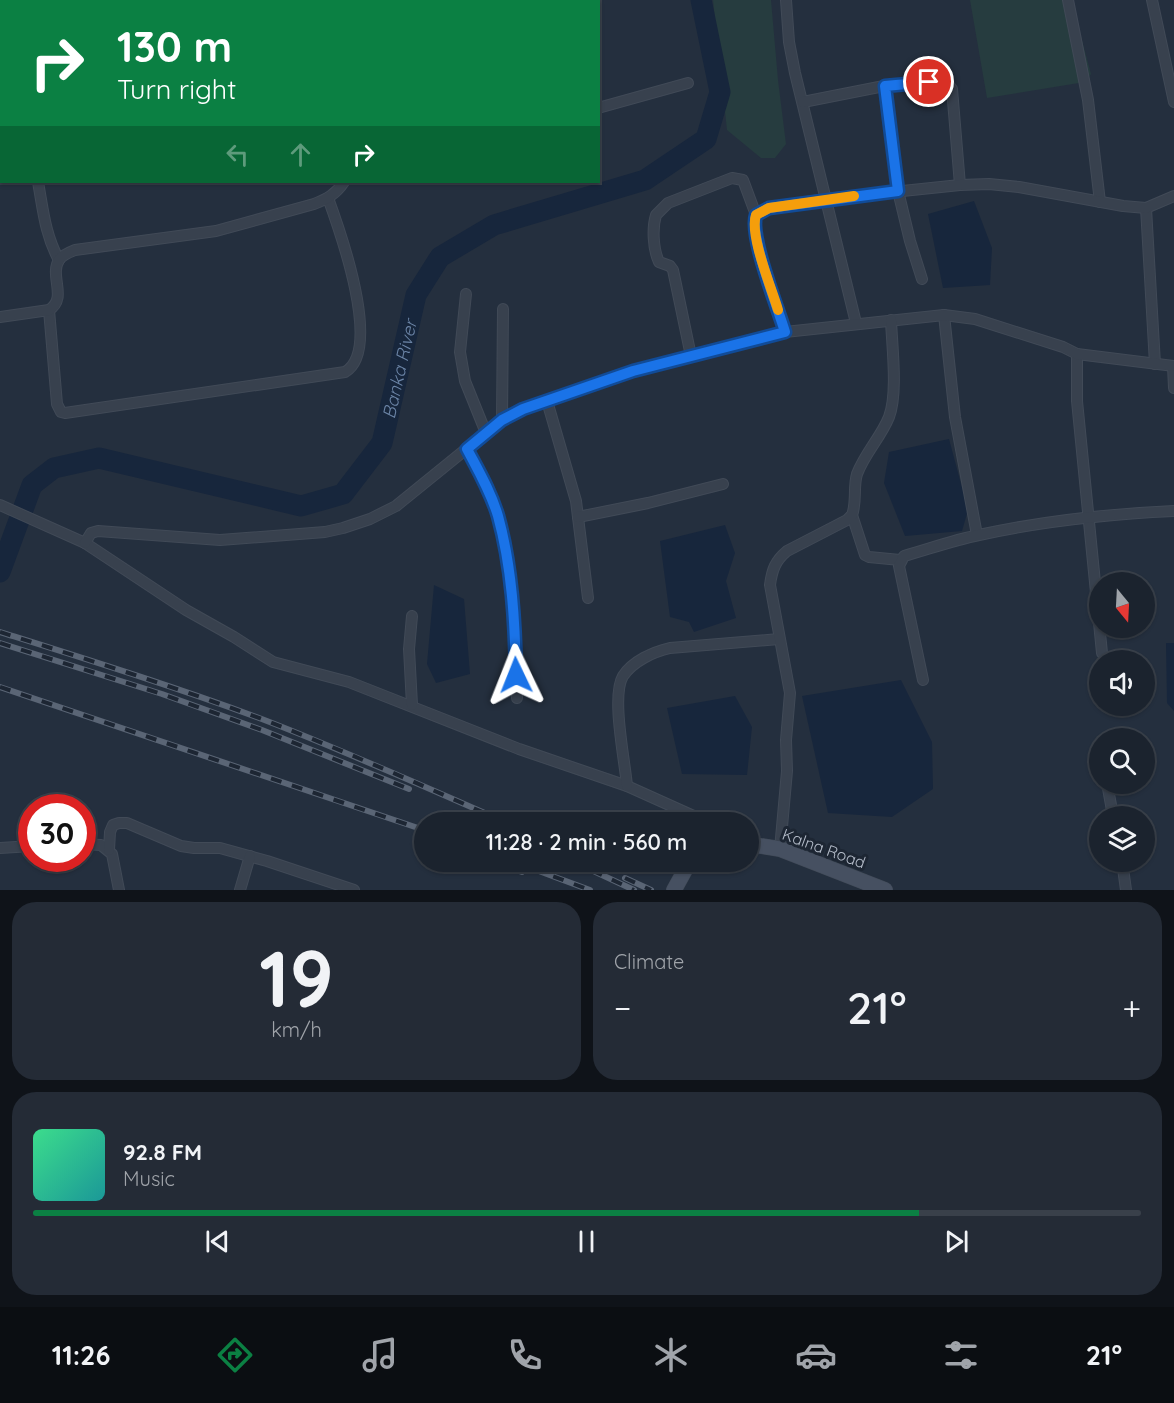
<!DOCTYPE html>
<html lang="en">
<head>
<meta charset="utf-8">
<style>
  body { margin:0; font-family:Quicksand,sans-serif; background:#242b36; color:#f1f3f6; height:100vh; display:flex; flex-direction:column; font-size:22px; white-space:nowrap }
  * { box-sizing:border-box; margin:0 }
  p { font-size:20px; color:#a0a4aa }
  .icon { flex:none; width:33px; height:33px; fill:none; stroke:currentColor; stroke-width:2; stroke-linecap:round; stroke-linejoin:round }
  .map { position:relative; height:890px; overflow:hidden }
  .panel { display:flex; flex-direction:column; gap:12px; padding:12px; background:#0f1319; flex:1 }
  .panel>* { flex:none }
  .banner { position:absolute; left:0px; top:0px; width:600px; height:183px; box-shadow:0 2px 4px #0004,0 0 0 2px #39404a; background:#0b8043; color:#fff; overflow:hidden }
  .needle { width:39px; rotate:162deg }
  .buttons { position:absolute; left:1089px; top:572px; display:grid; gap:12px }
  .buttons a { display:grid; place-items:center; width:66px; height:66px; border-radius:50%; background:#1b232e; box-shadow:0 2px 4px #0004,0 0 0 2px #39404a; font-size:30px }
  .speed { position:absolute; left:18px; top:794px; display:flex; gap:12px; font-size:30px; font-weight:700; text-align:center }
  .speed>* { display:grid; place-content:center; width:78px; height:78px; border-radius:50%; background:#1b232e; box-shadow:0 2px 4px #0004,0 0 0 2px #39404a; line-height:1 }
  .speed .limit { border:9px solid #d22; background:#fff; color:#111 }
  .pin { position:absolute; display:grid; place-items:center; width:51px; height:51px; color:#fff; margin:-26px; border:3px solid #fff; border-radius:50%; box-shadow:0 2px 6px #0007 }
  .me { position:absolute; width:66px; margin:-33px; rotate:358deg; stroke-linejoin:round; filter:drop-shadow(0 0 4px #0008) }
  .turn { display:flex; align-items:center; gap:21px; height:126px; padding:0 18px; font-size:27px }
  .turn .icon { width:78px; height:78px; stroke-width:2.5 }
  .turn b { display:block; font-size:42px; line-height:51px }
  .lanes { display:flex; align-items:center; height:57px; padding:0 18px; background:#0003; justify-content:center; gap:30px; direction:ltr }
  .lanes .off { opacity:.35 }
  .big { font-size:45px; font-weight:600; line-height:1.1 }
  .panel .widget { flex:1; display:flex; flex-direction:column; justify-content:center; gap:9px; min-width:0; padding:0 21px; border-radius:24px; background:#242b36 }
  .panel .dial { align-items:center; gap:0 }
  .dial b { font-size:78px; line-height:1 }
  .song { display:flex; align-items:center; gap:18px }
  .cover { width:72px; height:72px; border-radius:9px; background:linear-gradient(135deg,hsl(150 70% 55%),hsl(180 70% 35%)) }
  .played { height:6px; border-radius:3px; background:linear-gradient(90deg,#0b8043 80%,#39404a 80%) }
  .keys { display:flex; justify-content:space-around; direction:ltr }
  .heat { display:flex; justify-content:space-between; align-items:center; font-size:33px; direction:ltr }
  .panel .tiles { flex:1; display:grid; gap:12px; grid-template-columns:1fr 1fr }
  .widget:last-child { grid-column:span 2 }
  .trip { position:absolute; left:414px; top:812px; width:345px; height:60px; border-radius:30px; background:#1b232e; box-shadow:0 2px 4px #0004,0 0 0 2px #39404a; font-weight:600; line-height:60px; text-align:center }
  .dock { display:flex; height:96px; justify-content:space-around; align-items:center; background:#0b0e12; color:#a0a4aa }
  .dock .icon { width:42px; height:42px }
  .dock .current { color:#0b8043 }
  .dock b { font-size:27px; color:#f1f3f6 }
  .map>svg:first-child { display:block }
</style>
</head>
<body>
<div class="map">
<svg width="1174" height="890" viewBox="0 0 1174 890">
  <rect width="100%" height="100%" fill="#242f3e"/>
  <g fill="#263c3f">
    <polygon points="42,0 150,0 150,1 39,1"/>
    <polygon points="713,0 771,0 778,80 786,144 775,158 761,158 727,130"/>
    <polygon points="970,0 1071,0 1091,74 1085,82 987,98"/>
  </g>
  <g fill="#17263c">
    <polygon points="974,201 992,248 990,285 943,288 928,214"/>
    <polygon points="949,439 968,510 962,531 905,536 884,483 889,452"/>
    <polygon points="725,525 735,553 726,581 736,618 694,632 689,622 670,617 660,541"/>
    <polygon points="434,585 464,599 470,674 436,683 427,664"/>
    <polygon points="1166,643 1174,643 1174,711 1167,703"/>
    <polygon points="901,680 932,742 933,789 892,817 828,813 802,696"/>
    <polygon points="735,696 752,727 747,775 682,774 667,708"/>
  </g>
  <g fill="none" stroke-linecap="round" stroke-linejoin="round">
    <path stroke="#17263c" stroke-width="21" id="s1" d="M0,572L32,485L54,468L99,458L301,506L343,494L382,443L416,295L440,257L494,225L645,180L706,139L720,92L701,0"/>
    <defs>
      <g id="street">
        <polyline points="388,0 388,2"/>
        <polyline points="568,0 568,2"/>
        <polyline points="786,0 789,42 795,73 856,323"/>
        <polyline points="1068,0 1088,100 1100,202"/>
        <polyline points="1152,0 1174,102"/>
        <polyline points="237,2 237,0"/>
        <polyline points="884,86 898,191 910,241 922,279"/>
        <polyline points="803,102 884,86 941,81 948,84 952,89 960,185"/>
        <polyline points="0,103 2,103"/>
        <polyline points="598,108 688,83"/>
        <path d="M38,182C43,209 45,235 59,260"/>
        <polyline points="1146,208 1155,364"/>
        <polyline points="466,294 460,352 465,381 486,433"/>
        <path d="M49,310L57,404L61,412L65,413L345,372C383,350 340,231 328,198"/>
        <polyline points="944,315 955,417 977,535"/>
        <path d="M0,317L49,310C68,298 49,276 59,260C62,255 70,252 75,250L216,231L314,204C327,199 336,194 344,182"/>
        <path d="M785,332C778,308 749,236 756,215L769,208L826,199L960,185L989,184L1019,187L1123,206L1146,208L1174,196"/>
        <polyline points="1077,354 1077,401 1102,653"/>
        <path d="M691,356L673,270L670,266L659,262C653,249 652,228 656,215L668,203L732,178L743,180L756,215"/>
        <polyline points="1173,366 1174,388"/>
        <polyline points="547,401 576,501 588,598"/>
        <polyline points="502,420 503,309"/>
        <path d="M467,449C478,470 491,492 498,515C514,575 515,637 517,698"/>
        <polyline points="0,505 85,543 186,610 234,637 273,662 349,682 519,749 627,786 707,822"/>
        <polyline points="852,515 865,555 869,557 900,560"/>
        <polyline points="578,517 648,503 723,484"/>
        <polyline points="85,543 91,533 98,531 220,540 325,532 343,528 370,519 396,506 502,420 523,409 633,371 785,332 944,315 975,319 1063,347 1077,354 1174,366"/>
        <polyline points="412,616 409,649 412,705"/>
        <path d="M923,680L899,566L904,556C929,549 954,540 979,535C1043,521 1108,514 1174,511"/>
        <polyline points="1107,783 1113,816"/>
        <path d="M627,786C625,761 611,696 623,676C633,661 653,652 670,648L779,639"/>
        <polyline points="82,844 101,845 112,854 119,890"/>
        <polyline points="0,848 32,846"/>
        <path d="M780,849L787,771L786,740L790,693L770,585C772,570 775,561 787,551L847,520L852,515C857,502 853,487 857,474C865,453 881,437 889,417C898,393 892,347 891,320"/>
        <polyline points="109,850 110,832 113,825 119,823 127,823 181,846 194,848 220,848 267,861 354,890"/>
        <polyline points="1122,861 1126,890"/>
        <polyline points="240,890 250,856"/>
      </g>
      <g id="secondary">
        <polyline points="748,844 780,849 885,890"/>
        <polyline points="674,890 690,861"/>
      </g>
    </defs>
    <use href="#street" stroke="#414a57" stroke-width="12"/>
    <use href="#secondary" stroke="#414a57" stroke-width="16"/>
    <use href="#street" stroke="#38414e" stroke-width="10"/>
    <use href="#secondary" stroke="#465061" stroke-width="15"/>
    <defs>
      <g id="rail">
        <path d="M0,632C89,660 179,688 267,721C347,752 426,787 505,822"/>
        <polyline points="0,643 162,694 262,730 409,789"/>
        <polyline points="0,687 424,830"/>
        <polyline points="491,861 522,872"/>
        <polyline points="512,861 590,890"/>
        <polyline points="572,861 634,890"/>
        <polyline points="625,878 651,890"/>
      </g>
    </defs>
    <use href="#rail" stroke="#5a6575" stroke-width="6"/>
    <use href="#rail" stroke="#1d2633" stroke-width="4" stroke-dasharray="11" stroke-linecap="butt"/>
  </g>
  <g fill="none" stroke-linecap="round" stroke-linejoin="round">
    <defs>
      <path id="route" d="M516,675C515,622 512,567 498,516C491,492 478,470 467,449L502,420L523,409L633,371L785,332C778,308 749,236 756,215L769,208L898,191L885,86L929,82"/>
    </defs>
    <use href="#route" stroke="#114b97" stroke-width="15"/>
    <use href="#route" stroke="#1a73e8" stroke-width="10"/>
    <path stroke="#f59e0b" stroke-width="10" d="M778,310C772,289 749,235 756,215L769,208L854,196"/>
  </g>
  <g text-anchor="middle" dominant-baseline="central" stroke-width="6" stroke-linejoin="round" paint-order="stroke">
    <g font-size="16" fill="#b4bcc9" stroke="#1d2633">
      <text transform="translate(824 848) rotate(20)">Kalna Road</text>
    </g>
    <g font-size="18" font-style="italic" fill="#6d86a8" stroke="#1d2633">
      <text stroke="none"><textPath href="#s1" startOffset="558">Banka River</textPath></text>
    </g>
  </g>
</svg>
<div class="buttons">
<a><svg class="needle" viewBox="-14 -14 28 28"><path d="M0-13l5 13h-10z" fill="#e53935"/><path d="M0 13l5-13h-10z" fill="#a0a4aa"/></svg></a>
<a><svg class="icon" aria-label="sound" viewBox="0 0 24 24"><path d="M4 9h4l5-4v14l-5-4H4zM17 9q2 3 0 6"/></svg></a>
<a><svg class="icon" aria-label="search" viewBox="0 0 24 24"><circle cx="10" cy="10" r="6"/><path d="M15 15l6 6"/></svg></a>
<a><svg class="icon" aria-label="layers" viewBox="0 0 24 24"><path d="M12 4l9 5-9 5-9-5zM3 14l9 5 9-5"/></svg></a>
</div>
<div class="speed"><div class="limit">30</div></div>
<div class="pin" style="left:929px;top:82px;background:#d93025"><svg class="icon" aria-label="arrive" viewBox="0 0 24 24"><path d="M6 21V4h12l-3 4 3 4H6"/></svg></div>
<svg class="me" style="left:516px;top:675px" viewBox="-20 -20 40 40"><path d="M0-17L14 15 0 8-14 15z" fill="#1a73e8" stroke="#fff" stroke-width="4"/></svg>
<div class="trip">11:28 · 2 min · 560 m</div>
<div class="banner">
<div class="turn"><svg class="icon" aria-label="right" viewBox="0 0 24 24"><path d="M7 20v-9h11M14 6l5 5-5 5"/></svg><div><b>130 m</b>Turn right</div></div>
<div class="lanes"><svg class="icon off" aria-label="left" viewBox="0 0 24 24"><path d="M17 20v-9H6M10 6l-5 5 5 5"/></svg><svg class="icon off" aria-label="ahead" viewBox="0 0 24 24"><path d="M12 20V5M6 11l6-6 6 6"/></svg><svg class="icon" aria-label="right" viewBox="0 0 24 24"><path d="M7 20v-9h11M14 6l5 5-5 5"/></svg></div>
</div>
</div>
<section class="panel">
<div class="tiles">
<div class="widget dial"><b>19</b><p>km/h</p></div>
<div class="widget"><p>Climate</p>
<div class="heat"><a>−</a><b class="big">21°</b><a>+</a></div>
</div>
<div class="widget">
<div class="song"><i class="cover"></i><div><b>92.8 FM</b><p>Music</p></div></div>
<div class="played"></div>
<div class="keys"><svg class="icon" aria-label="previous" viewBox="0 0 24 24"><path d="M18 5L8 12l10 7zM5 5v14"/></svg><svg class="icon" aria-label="pause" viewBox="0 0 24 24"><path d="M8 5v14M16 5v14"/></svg><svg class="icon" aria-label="next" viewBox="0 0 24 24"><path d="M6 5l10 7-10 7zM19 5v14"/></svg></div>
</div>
</div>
</section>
<nav class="dock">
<b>11:26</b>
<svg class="icon current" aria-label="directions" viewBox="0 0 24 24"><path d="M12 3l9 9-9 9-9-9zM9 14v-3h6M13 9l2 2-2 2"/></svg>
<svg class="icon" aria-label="music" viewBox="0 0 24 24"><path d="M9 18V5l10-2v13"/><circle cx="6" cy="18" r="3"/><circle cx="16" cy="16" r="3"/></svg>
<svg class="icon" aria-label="phone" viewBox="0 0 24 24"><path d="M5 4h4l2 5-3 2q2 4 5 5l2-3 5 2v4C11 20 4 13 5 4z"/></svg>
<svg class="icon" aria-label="climate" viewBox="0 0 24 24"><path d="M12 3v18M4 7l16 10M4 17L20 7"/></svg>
<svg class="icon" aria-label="car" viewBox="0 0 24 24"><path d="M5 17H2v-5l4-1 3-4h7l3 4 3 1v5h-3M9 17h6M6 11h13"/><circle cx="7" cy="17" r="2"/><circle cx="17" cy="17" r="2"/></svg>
<svg class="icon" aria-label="filters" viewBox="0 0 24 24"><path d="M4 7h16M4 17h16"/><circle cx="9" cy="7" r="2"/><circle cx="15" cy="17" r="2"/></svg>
<b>21°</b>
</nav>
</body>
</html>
